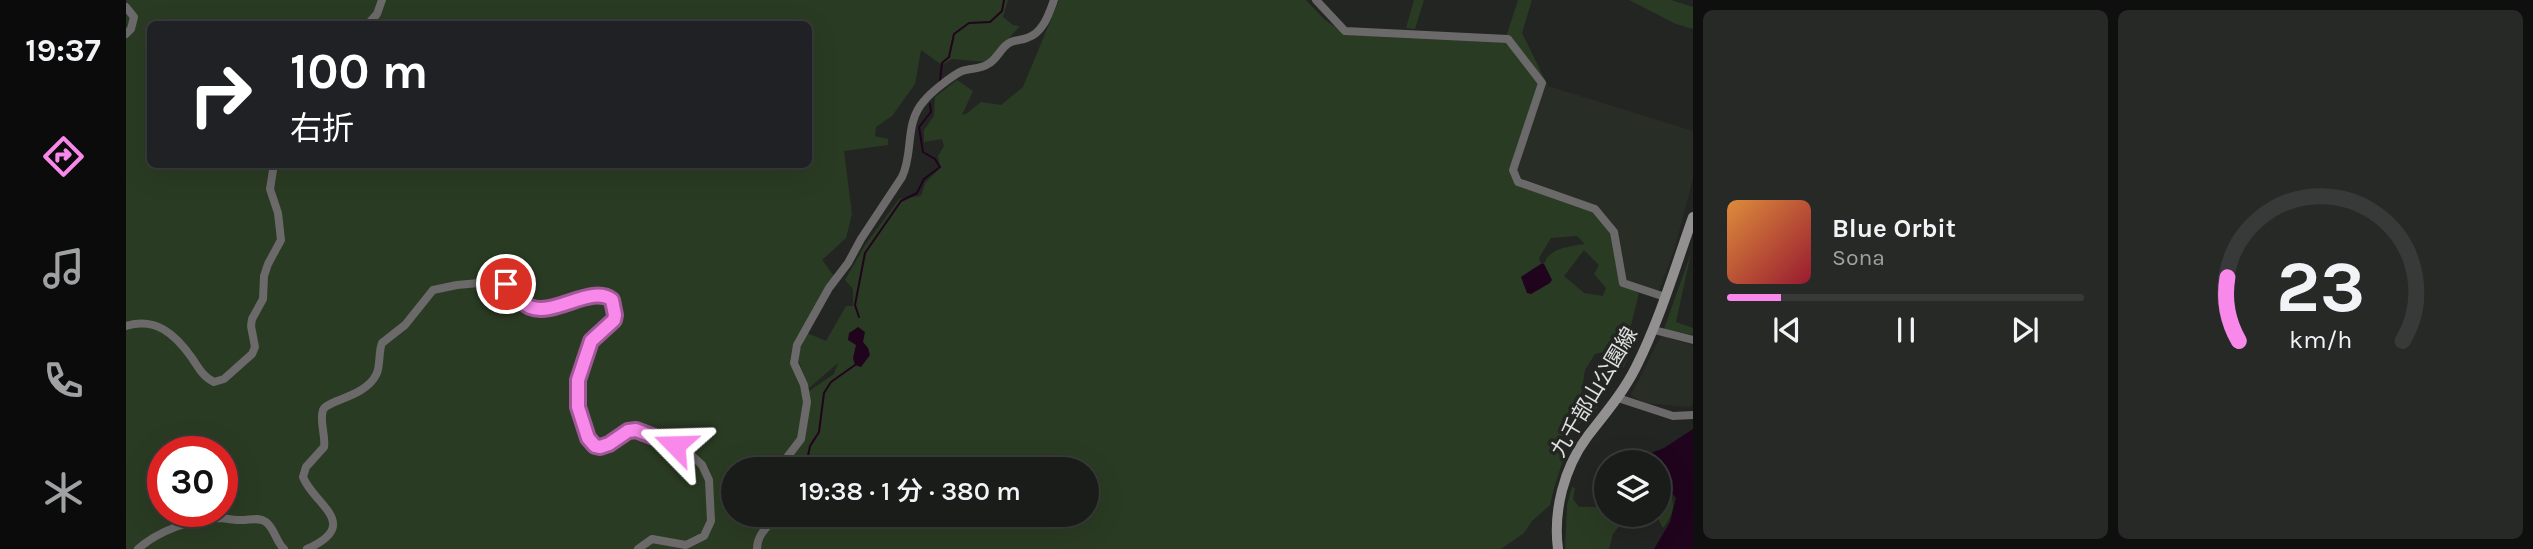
<!DOCTYPE html>
<html lang="ja">
<head>
<meta charset="utf-8">
<style>
  body { margin:0; font-family:Karla,"Noto Sans JP",sans-serif; background:#272927; color:#f1f3f6; height:100vh; display:flex; flex-direction:column; font-size:26px; white-space:nowrap }
  * { box-sizing:border-box; margin:0 }
  p { font-size:23px; color:#9fa1a2 }
  .icon { flex:none; width:38px; height:38px; fill:none; stroke:currentColor; stroke-width:2; stroke-linecap:round; stroke-linejoin:round }
  .map { position:relative; flex:1; overflow:hidden }
  .drawer { display:flex; flex-direction:column; gap:10px; padding:10px; background:#0e0f0e; width:840px }
  .drawer>* { flex:none }
  .hud { position:absolute; left:21px; top:21px; width:665px; height:147px; border-radius:10px; box-shadow:0 7px 28px #0002,0 0 0 2px #383a39; background:#202124; color:#fff; overflow:hidden }
  .tools { position:absolute; left:1468px; top:450px; display:grid; gap:14px }
  .tools a { display:grid; place-items:center; width:77px; height:77px; border-radius:50%; background:#1a1c1a; box-shadow:0 7px 28px #0002,0 0 0 2px #383a39; font-size:35px }
  .speed { position:absolute; left:21px; top:436px; display:flex; gap:14px; font-size:35px; font-weight:700; text-align:center }
  .speed>* { display:grid; place-content:center; width:91px; height:91px; border-radius:50%; background:#1a1c1a; box-shadow:0 7px 28px #0002,0 0 0 2px #383a39; line-height:1 }
  .speed .limit { border:10px solid #d22; background:#fff; color:#111 }
  .pin { position:absolute; display:grid; place-items:center; width:60px; height:60px; color:#fff; margin:-30px; border:4px solid #fff; border-radius:50%; box-shadow:0 2px 7px #0007 }
  .me { position:absolute; width:77px; margin:-38px; rotate:292deg; stroke-linejoin:round; filter:drop-shadow(0 0 5px #0008) }
  .turn { display:flex; align-items:center; gap:24px; height:147px; padding:0 28px; font-size:32px }
  .turn .icon { width:91px; height:91px; stroke-width:2.5 }
  .turn b { display:block; font-size:49px; line-height:60px }
  .drawer .widget { flex:1; display:flex; flex-direction:column; justify-content:center; gap:10px; min-width:0; padding:0 24px; border-radius:10px; background:#272927 }
  .drawer .dial { align-items:center; gap:0 }
  .dial svg { height:182px; overflow:visible; fill:none; stroke:#383a39; stroke-width:7; stroke-linecap:round; text-anchor:middle }
  .dial text { fill:#f1f3f6; stroke:none }
  .song { display:flex; align-items:center; gap:21px }
  .cover { width:84px; height:84px; border-radius:10px; background:linear-gradient(135deg,hsl(30 70% 55%),hsl(350 70% 35%)) }
  .played { height:7px; border-radius:4px; background:linear-gradient(90deg,#f888ea 15%,#383a39 15%) }
  .keys { display:flex; justify-content:space-around; direction:ltr }
  .drawer .tiles { flex:1; display:grid; gap:10px; grid-template-columns:repeat(2,1fr) }
  .trip { position:absolute; left:595px; top:457px; width:378px; height:70px; border-radius:35px; background:#1a1c1a; box-shadow:0 7px 28px #0002,0 0 0 2px #383a39; font-weight:600; line-height:70px; text-align:center }
  main { display:flex; flex:1; min-height:0 }
  .dock { display:flex; flex-direction:column; width:126px; justify-content:space-around; align-items:center; background:#0a0b0a; color:#9fa1a2 }
  .dock .icon { width:49px; height:49px }
  .dock .on { color:#f888ea }
  .dock b { font-size:32px; color:#f1f3f6 }
  .map>svg:first-child { display:block }
</style>
</head>
<body>
<main>
<nav class="dock">
<b>19:37</b>
<svg class="icon on" aria-label="directions" viewBox="0 0 24 24"><path d="M12 3l9 9-9 9-9-9zM9 14v-3h6M13 9l2 2-2 2"/></svg>
<svg class="icon" aria-label="music" viewBox="0 0 24 24"><path d="M9 18V5l10-2v13"/><circle cx="6" cy="18" r="3"/><circle cx="16" cy="16" r="3"/></svg>
<svg class="icon" aria-label="phone" viewBox="0 0 24 24"><path d="M5 4h4l2 5-3 2q2 4 5 5l2-3 5 2v4C11 20 4 13 5 4z"/></svg>
<svg class="icon" aria-label="climate" viewBox="0 0 24 24"><path d="M12 3v18M4 7l16 10M4 17L20 7"/></svg>
</nav>
<div class="map">
<svg width="1567" height="549" viewBox="0 0 1567 549">
  <rect width="100%" height="100%" fill="#232522"/>
  <g fill="#282e26">
    <polygon points="1419,85 1567,131 1567,179 1549,247 1532,293 1500,282 1490,230 1469,205 1394,178 1389,168"/>
    <polygon points="1535,336 1567,345 1567,403 1564,407 1518,403 1505,395"/>
  </g>
  <g fill="#2a3b23" fill-rule="evenodd">
    <path d="M0,0H882L877,17L887,25L894,26L861,62L826,59L816,65L795,50L789,84L766,116L750,127L749,136L762,139V145L718,151L726,214L720,238L696,260L708,276L669,341L664,359L673,385L683,391L708,374L712,363L683,388L671,357L681,333L700,341L720,306H727V289L719,280L739,245L773,199L795,196L799,183L814,168L812,156L818,146L816,139L798,142V130L808,116L809,97L831,80L847,91L836,115L840,114L855,102L875,105L897,87L933,0H1180L1198,19L1219,34L1380,41L1412,82L1383,170L1390,184L1467,210L1485,234L1494,284L1513,293L1503,333L1506,347L1498,367L1491,370L1487,364V350L1469,354L1459,370L1455,396L1468,398L1473,406L1447,429L1428,488L1424,505L1406,521L1398,533L1375,549H0ZM24,24H682V164H24ZM1451,236L1459,244C1443,247 1424,247 1418,264L1426,280L1395,277L1415,264L1413,258L1425,238ZM1458,250L1473,265L1468,274L1480,288L1477,296L1458,293L1438,276ZM37,452H96V511H37ZM607,469H961V514H607Z"/>
    <polygon points="1288,0 1298,0 1289,29 1280,28"/>
    <polygon points="1392,0 1406,0 1396,33 1422,86 1419,84 1381,34"/>
    <polygon points="1503,0 1545,0 1567,7 1567,29 1550,24"/>
    <polygon points="1565,253 1550,322 1567,328 1567,335 1538,329"/>
    <path d="M1533,482C1551,494 1551,511 1537,528L1532,519L1540,507L1541,496L1533,488Z"/>
    <polygon points="1446,487 1449,488 1447,499 1453,507 1472,507 1480,502 1480,514 1502,515 1487,534 1483,549 1439,549 1441,505"/>
  </g>
  <g fill="#20041d">
    <polygon points="1415,264 1418,264 1426,280 1424,283 1405,294 1401,293 1395,277"/>
    <polygon points="732,327 739,332 737,342 742,348 744,355 735,367 729,365 727,358 730,345 722,340 723,333"/>
    <polygon points="1567,429 1567,549 1528,549 1544,522 1550,498 1533,478 1533,462 1512,462 1515,457 1538,448"/>
  </g>
  <g fill="none" stroke-linecap="round" stroke-linejoin="round">
    <g stroke="#20041d" stroke-width="2">
      <polyline points="814,81 816,63 823,57 828,34 843,23 864,22 876,11 878,0"/>
      <polyline points="733,317 729,305 739,253 775,201 791,193 798,179 814,167 809,159 797,152 793,127 805,112 804,104"/>
      <polyline points="680,466 684,446 693,432 698,393 705,382 729,365"/>
    </g>
    <g stroke="#6b696a" stroke-width="8">
      <polyline points="1190,0 1219,31 1382,39 1416,83 1387,170 1392,182 1469,209 1488,232 1497,283 1539,297"/>
      <polyline points="0,7 8,17 5,29 0,34"/>
      <polyline points="242,24 251,14 256,0"/>
      <path d="M0,326C30,317 49,334 66,358C72,367 77,377 88,382L98,379L126,354L129,347L125,326L126,319L137,299L138,276L142,264L155,240L152,213L144,189L148,164"/>
      <polyline points="1528,330 1567,340"/>
      <polyline points="1492,398 1547,416 1567,415"/>
      <path d="M658,469L662,456L675,439L681,402L678,385L668,363L671,345L703,288L722,263L735,239L776,177C788,152 778,123 798,101C805,92 827,75 836,71C845,68 855,69 862,64C872,59 875,46 885,42C890,40 896,40 901,38C917,33 923,14 928,0"/>
      <path d="M12,549C32,531 65,519 92,518C99,518 106,520 113,520C122,521 132,516 140,522C149,529 150,542 158,549"/>
      <path d="M181,549C237,524 187,504 177,477L180,467L198,447C200,436 193,421 197,410C201,400 239,397 250,375C255,366 252,353 256,343L279,325L307,290L331,285L375,281L380,284L398,303L409,308L475,294C486,297 493,307 488,319C484,330 470,332 464,342C461,348 461,356 459,363C450,389 449,400 458,427C461,436 463,444 474,447C487,444 496,430 510,430L561,451L576,465L583,480L585,521L578,536L560,545L526,539L512,549"/>
      <path d="M631,549C631,533 643,527 651,514"/>
    </g>
    <path stroke="#939092" stroke-width="10" d="M1432,549C1427,511 1438,468 1461,437C1478,415 1497,393 1510,367C1534,319 1549,268 1567,217"/>
  </g>
  <g fill="none" stroke-linecap="round" stroke-linejoin="round">
    <defs>
      <path id="route" d="M380,284C388,291 395,303 404,307C428,317 466,284 486,300L489,315L488,320L465,341L452,380V407L462,438L469,446L474,447L483,444L502,431L510,430L549,445"/>
    </defs>
    <use href="#route" stroke="#a15898" stroke-width="18"/>
    <use href="#route" stroke="#f888ea" stroke-width="12"/>
  </g>
  <g text-anchor="middle" dominant-baseline="central" stroke-width="7" stroke-linejoin="round" paint-order="stroke">
    <g font-size="21" fill="#dfe0de" stroke="#232522">
      <text transform="translate(1468 392) rotate(-59)">九千部山公園線</text>
    </g>
  </g>
</svg>
<div class="tools">
<a><svg class="icon" aria-label="layers" viewBox="0 0 24 24"><path d="M12 4l9 5-9 5-9-5zM3 14l9 5 9-5"/></svg></a>
</div>
<div class="speed"><div class="limit">30</div></div>
<div class="pin" style="left:380px;top:284px;background:#d93025"><svg class="icon" aria-label="arrive" viewBox="0 0 24 24"><path d="M6 21V4h12l-3 4 3 4H6"/></svg></div>
<svg class="me" style="left:549px;top:445px" viewBox="-20 -20 40 40"><path d="M0-17L14 15 0 8-14 15z" fill="#f888ea" stroke="#fff" stroke-width="4"/></svg>
<div class="trip">19:38 · 1 分 · 380 m</div>
<div class="hud">
<div class="turn"><svg class="icon" aria-label="right" viewBox="0 0 24 24"><path d="M7 20v-9h11M14 6l5 5-5 5"/></svg><div><b>100 m</b>右折</div></div>
</div>
</div>
<section class="drawer">
<div class="tiles">
<div class="widget">
<div class="song"><i class="cover"></i><div><b>Blue Orbit</b><p>Sona</p></div></div>
<div class="played"></div>
<div class="keys"><svg class="icon" aria-label="previous" viewBox="0 0 24 24"><path d="M18 5L8 12l10 7zM5 5v14"/></svg><svg class="icon" aria-label="pause" viewBox="0 0 24 24"><path d="M8 5v14M16 5v14"/></svg><svg class="icon" aria-label="next" viewBox="0 0 24 24"><path d="M6 5l10 7-10 7zM19 5v14"/></svg></div>
</div>
<div class="widget dial"><svg viewBox="0 0 100 80">
<path d="M14 69A42 42 0 1 1 86 69"/>
<path d="M14 69A42 42 0 0 1 9 41" stroke="#f888ea"/>
<text x="50" y="56" font-size="32" font-weight="700">23</text>
<text x="50" y="72" font-size="11">km/h</text>
</svg></div>
</div>
</section>
</main>
</body>
</html>
